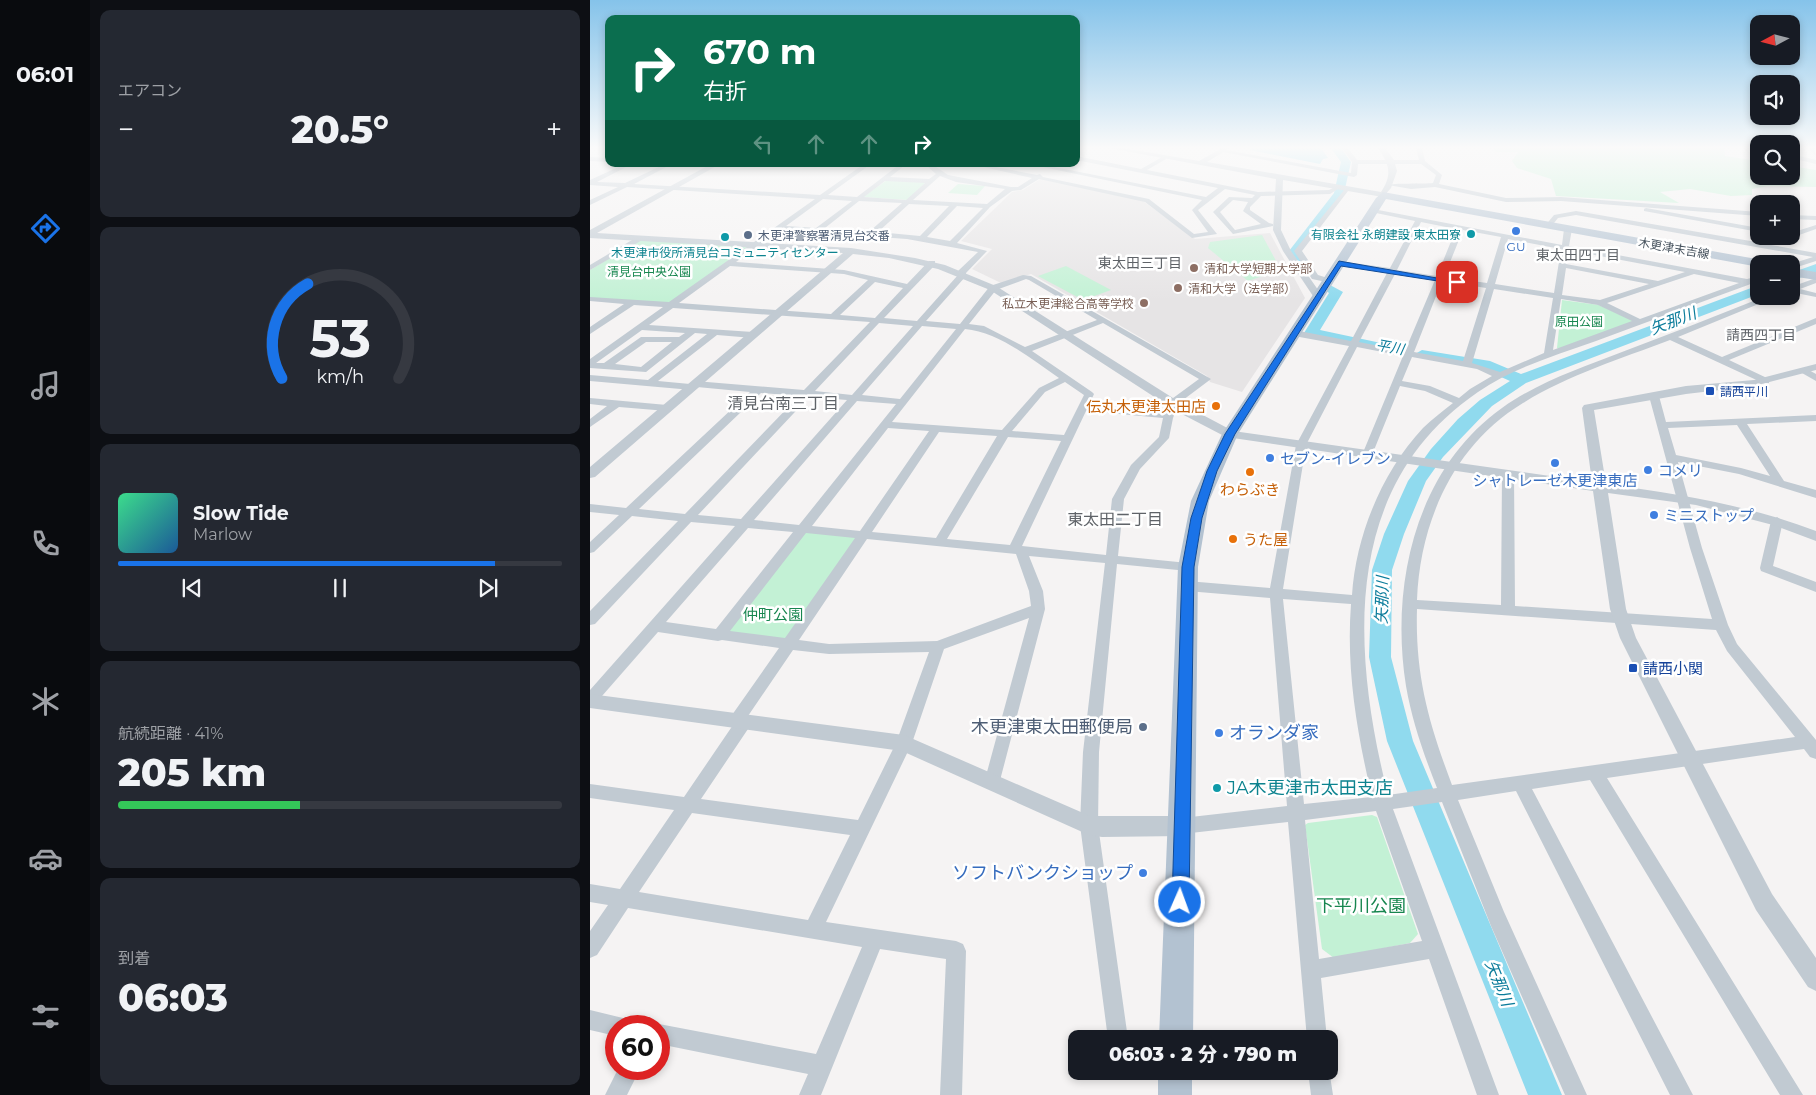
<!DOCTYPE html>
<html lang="ja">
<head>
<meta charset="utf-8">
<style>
  body { margin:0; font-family:Montserrat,"Noto Sans JP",sans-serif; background:#242831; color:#f1f3f6; height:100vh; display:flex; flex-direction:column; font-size:19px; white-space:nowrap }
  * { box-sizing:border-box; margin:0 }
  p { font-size:16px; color:#9ea1a6 }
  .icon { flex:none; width:28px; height:28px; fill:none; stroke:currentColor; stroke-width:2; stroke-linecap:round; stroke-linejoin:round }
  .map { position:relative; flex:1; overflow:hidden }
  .panel { display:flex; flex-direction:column; gap:10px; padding:10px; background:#0d0f14; width:500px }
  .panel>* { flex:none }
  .top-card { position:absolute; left:15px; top:15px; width:475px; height:152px; border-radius:10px; box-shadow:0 2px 8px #0003; background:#0b6e4f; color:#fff; overflow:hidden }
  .needle { width:32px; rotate:263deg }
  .controls { position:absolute; left:1160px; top:15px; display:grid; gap:10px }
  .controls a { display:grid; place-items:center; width:50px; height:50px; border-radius:10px; background:#171b24; box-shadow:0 2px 8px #0003; font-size:25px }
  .speed { position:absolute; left:15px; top:1015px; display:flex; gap:10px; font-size:25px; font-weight:700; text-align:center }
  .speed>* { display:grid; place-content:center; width:65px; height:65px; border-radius:50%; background:#171b24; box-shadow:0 2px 8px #0003; line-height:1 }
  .speed .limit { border:8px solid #d22; background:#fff; color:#111 }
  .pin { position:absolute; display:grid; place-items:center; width:42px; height:42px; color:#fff; margin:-21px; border-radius:10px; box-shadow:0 2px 8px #0006 }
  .me { position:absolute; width:55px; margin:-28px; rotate:2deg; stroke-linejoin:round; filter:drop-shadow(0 0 4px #0008) }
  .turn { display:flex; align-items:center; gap:18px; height:105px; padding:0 15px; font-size:22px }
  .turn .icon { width:65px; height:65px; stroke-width:2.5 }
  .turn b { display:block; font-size:35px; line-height:42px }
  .lanes { display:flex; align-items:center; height:48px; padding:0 15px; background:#0003; justify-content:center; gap:25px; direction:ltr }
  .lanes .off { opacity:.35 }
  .big { font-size:38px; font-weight:800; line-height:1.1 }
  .panel .widget { flex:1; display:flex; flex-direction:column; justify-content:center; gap:8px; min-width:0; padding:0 18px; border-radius:10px; background:#242831 }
  .panel .dial { align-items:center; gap:0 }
  .dial svg { height:130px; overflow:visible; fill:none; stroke:#363941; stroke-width:7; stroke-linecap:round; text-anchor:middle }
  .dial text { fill:#f1f3f6; stroke:none }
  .song { display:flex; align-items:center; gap:15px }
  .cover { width:60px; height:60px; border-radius:8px; background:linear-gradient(135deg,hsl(150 70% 55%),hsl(210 70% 35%)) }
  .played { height:5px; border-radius:2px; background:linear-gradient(90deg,#1a73e8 85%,#363941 85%) }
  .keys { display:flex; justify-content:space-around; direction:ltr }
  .heat { display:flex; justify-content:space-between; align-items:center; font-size:28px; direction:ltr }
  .charge { height:8px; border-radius:4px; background:linear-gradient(90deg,#34c759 41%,#363941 0) }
  .trip { position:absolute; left:478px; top:1030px; width:270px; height:50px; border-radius:10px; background:#171b24; box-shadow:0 2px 8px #0003; font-weight:800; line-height:50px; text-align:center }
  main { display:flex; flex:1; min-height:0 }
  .tabs { display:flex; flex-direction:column; width:90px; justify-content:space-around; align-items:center; background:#090b0e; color:#9ea1a6 }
  .tabs .icon { width:35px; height:35px }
  .tabs .active { color:#1a73e8 }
  .tabs b { font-size:22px; color:#f1f3f6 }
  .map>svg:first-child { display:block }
</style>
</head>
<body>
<main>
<nav class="tabs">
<b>06:01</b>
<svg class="icon active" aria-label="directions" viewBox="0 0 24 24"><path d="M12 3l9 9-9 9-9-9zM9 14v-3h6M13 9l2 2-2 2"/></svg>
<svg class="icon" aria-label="music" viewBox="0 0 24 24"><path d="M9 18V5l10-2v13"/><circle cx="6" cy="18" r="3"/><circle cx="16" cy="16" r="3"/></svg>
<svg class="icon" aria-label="phone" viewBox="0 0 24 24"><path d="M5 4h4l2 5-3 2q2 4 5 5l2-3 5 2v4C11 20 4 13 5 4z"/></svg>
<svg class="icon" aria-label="climate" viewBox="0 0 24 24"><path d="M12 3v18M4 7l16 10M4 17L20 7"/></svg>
<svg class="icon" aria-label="car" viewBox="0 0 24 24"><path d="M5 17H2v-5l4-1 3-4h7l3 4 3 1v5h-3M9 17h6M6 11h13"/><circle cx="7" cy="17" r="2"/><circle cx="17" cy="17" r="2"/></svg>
<svg class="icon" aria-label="filters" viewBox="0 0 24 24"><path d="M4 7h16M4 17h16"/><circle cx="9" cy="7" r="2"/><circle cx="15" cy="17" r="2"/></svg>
</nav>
<section class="panel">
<div class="widget"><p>エアコン</p>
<div class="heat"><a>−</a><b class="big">20.5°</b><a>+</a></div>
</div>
<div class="widget dial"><svg viewBox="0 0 100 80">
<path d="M14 69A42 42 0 1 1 86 69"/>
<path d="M14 69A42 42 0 0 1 30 11" stroke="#1a73e8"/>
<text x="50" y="56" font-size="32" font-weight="700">53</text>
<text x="50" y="72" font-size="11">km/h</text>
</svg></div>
<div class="widget">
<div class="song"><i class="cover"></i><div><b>Slow Tide</b><p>Marlow</p></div></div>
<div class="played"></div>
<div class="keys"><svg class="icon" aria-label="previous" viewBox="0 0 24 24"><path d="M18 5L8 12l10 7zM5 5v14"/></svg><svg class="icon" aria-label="pause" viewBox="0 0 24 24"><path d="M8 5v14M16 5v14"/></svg><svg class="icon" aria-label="next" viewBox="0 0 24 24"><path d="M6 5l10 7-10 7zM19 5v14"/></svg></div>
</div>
<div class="widget"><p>航続距離 · 41%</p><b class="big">205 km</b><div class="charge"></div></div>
<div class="widget"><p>到着</p><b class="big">06:03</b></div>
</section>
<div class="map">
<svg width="1226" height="1095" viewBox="0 0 1226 1095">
  <rect width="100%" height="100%" fill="#f5f3f3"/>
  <polygon fill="#e6e4e5" points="452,178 553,201 605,239 680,233 715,298 652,392 620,382 617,376 441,274 411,283 382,269 402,249 371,241 422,192 433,190"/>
  <g fill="#c3f1d5">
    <polygon points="902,148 1134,148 1135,156 1169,161 1169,176 1201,176 1201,166 1226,170 1226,187 1178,186 1162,189 1162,195 1141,196 1100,189 1070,192 1089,203 966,196 961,179 927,168 922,161 928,152 906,152"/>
    <polygon points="297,180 336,182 318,200 273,197"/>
    <polygon points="368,184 395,186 387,195 358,193"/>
    <polygon points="672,235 691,270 658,281 618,248 620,242"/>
    <polygon points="50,240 162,246 81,303 0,298 0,270"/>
    <polygon points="476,266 521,290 493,300 448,276"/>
    <polygon points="972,300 1009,305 1044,321 969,349 967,348"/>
    <polygon points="212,529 273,535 197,645 128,636"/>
    <polygon points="782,815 787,817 828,934 820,943 744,958 732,949 715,825 718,823"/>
  </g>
  <polygon fill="#90daee" points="662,148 731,148 738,158 733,159 730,164 660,150"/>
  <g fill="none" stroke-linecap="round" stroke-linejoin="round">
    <g fill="#90daee" fill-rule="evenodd">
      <polygon points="741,148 751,148 761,162 754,193 711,251 716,258 714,261 706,261 699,251 744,193 751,162"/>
      <polygon points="1226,264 1226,272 1201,281 1201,273"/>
      <polygon points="740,285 753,292 730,330 791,343 793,346 791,349 786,350 716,336 714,333 739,293 734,289"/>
      <polygon points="1169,285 1169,294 936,383 902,406 853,457 836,481 814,534 802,570 801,657 823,741 972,1095 938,1095 797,741 779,657 782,570 794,534 818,481 841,449 868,419 890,400 920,381 891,368 832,358 825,354 832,350 900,361 931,374"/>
    </g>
    <g fill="#c1cad2" fill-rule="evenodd">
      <path d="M752,148H758L767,160H829L826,148H832L835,161L852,175L849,184L916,198L971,197L1169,212V216L971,201L916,202L845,187L821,189L798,185C802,183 834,184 843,183L846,175L831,164H768L767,175L764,177L628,151L631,149L761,173L762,162Z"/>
      <polygon points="1218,148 1224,148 1226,156"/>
      <polygon points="1201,154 1226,160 1226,164 1201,158"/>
      <path d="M486,156L551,169L574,156L576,159L557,170L668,192L739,190L745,187L748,189L740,194L671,196L660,207V210L679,223L683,224V226L643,234L623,212L639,197L662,198L665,195L635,189L608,210L627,234L602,238L555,202L449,179L431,190L422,191L400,207L367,243L397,251L376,273V276L336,321L370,324L400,286L433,275L441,276L621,379L589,403L583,418L579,438L550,469L534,499L528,556L598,563L604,567L598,571L527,564L509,752L508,825L538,1039H518L490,825L493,752L515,563L439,556L453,591L455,609L408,788L402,790L396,788L394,783L439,618L354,649L322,743L236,922L366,941L373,944L376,951L372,1095H350L356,959L290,949L231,1095H209L218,1074L69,1044V1026H63L69,1024L226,1054L272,947L38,908L7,955L0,958V931L18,905L0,902V884L30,889L84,810L0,798V784L94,797L143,725L139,720L142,715L189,648L132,640L128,641L68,632L5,704L0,706V690L145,526L101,522L5,624L0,625V611L88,521L42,516L4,552L0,553V542L29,515L0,512V504L36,508L160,392L107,387L102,390L0,381V375L58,380L117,334L105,333L56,372L0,368V359L73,307L44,305L0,334V327L34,304L0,301V297L79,302L225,199L37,187L0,205V200L28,187L0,185V180L35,164H42L7,182L35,183L75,164H82L44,184L230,195L274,164H281L238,195L267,197L310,164H342L358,175L421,187H428L442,178L380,164H391L447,175L450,174L453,177L559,199L604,234L618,232L602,210L612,200L438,164H449L616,197L628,188L486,160ZM314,166L338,167L346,174L339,179L300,177ZM350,176L366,182L415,189L397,204L323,200ZM295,181L335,183L316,200L274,197ZM233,199L262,201L226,228L196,226ZM643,200L658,202L653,211L671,224L645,230L630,212ZM269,201L312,203L280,231L235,228ZM319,204L359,206L330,236L288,232ZM367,206L393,208L360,241L337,237ZM190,230L317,239L388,252L368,271V275L327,321L294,318L345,265V261H339L317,284L254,270L146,262ZM140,266L254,274L278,280L241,314L89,303ZM436,279L439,280L507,320L435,347L394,326L379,324L406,290ZM285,282L313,288L285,318L250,315ZM83,308L280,322L214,390L105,381L100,384L68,381L127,335L163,338L167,335L163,332L59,325ZM289,323L323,326L262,395L225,391ZM513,323L609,379L579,401L576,412L499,405L504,394L502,392L442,351ZM332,326L366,329L310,399L272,395ZM375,329C409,332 441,359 469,378L449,388L412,430L302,422ZM52,330L95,333L89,337H51L14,363H6ZM56,342H82L51,367L25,364ZM475,382L494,395L474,435L422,431L455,392ZM171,393L209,396L95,514L49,509ZM219,397L257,400L151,519L108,515ZM267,401L306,404L209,525L164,520ZM496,411L573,418L569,437L541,465L522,499L516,555L432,546ZM298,428L339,431L270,531L222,526ZM349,432L407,436L346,538L282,532ZM418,437L471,441L420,545L357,539ZM158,528L203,532L126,629L76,622ZM216,533L265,538L195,638L140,631ZM277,539L426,554L439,591L441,606L347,641L239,644L209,640ZM203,650L239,654L339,652L306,743L268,820L111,799L160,726L163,721L158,716ZM102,813L260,835L218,920L49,892Z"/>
      <polygon points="0,157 19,158 19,162 0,161"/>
      <polygon points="755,189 758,191 712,251 728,275 741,279 741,283 722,279 704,251"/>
      <polygon points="1056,208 1169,228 1169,232 1054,211 1054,209"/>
      <path d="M783,209L972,245L974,229L978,227L982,229L979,246L1157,279L1169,276V281C1114,301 1060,321 1006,341C966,355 923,368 888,392C750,486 762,652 798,795L847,788C834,755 822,721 816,686C800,586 825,470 912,408C948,382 991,368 1032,352C1080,334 1128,315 1176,296H1188L1088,337L1132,357L1226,318V324L1139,360L1179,379V383H1173L1080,340C1030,359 978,375 933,403C864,445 830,521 827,600L911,605L912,474L918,471L924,474L925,606L1122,619L1100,548L1059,396L1064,393L1069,396L1076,422L1226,415V421L1157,424L1194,481L1226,490V498L1149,474L1088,462L1112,548L1138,625L1147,644L1226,740V759L1220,757L1214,749L1017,778L1213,1095H1190L1000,780L942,789L1103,1095H1080L926,791L868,800L914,912L997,1095H975L901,926L852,802L803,809L909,1095H887L839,959L731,978L737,1039H717L698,822L592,834L586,832L583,826L586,820L592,818L697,806L680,598L597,591L592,589L590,586L592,583L597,581L680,588L706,445L759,346L704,336L700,333L704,330L761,341L797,273L745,263L749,261L800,268L825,221L781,212L780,211ZM831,222L866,229L847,276L807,270ZM873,230L911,237L897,283L854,277ZM918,239L971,249L964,293L905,284ZM978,250L1095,272L1068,281L976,264ZM976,268L1059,284L1010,300L972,295ZM805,274L845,280L815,351L769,342ZM1104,274L1149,283L1050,319L1017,303ZM852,281L896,288L873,361L824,352ZM904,289L963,298L954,353L910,372L882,363ZM971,299L1008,305L1042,321L963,350ZM767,347L813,356L772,455L773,457H781L782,455L810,386L835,391L863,403C853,411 842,419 833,428C792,472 766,535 762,595L693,589L716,445ZM822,357L887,369L902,376L880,389L869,398L840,386L812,381ZM1147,425L1180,476L1151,468L1086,455L1078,428ZM693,599L761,604C756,670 767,733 782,797L714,804ZM827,609L1126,630L1137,651L1205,737L862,785C839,724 825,676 827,609ZM786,811L832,941L729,959L715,820Z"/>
      <polygon points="986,211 1172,243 1192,236 1201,236 1201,233 1226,225 1226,229 1181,245 1226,253 1226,261 1201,269 1201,264 1223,257 986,215 968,218 960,228 954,227 964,215"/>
      <polygon points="1201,215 1226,216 1226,220 1201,219"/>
      <polygon points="47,237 54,239 0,270 0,265"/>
      <polygon points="1226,278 1226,283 1210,289 1226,293 1226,297 1201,292 1201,287"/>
      <polygon points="1215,368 1226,374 1226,381 1212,373 1212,369"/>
      <polygon points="0,398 77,405 82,408 77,411 29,407 0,427 0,419 17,406 0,404"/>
      <polygon points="1187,517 1193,521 1183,566 1226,582 1226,592 1171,571 1170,568 1181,521"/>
      <polygon points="0,1010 37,1019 40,1026 26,1026 26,1036 0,1030"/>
      <polygon points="28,1069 50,1069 37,1095 15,1095"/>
      <polygon points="739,1069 743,1095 721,1095 718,1071 739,1071"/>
    </g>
    <g fill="#c1cad2" fill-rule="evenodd">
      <path d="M519,148H533L609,161L632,148H640L617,162L791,192C803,174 799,164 788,148H795L804,160L807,171L801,188L793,197L693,180L691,230L701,251L733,297L728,300L725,299L693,251L683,230L686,179Z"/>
      <path d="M121,164H130L7,233L261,248L325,258L355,265L406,286L594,405L643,431L1002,482L992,408L994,405L1096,386L1164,380L1226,364V370L1164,386L1096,394L1004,410L1016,484C1088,494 1158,505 1226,531V541L1183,525L1106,505L1018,493L1036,609L1046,638L1182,894L1226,958V991L1218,987L1166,910L1030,638L1020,609L1003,491L636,437L586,411L400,290L348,269L299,258L263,254L5,477L0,478V467L253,253L0,238V230Z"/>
      <polygon points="0,694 314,735 500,816 592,816 599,819 602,826 599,833 592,836 512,837 499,835 312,751 0,708"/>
    </g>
    <g fill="#b3c2d1" fill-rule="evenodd">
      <polygon points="793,192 1172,260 1178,264 1169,264 1169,267 796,199 648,434 619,501 608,567 603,1039 569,1039 588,567 601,501 632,434 786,198"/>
      <polygon points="1201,268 1226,272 1226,280 1201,276"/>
      <rect x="568" y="1071" width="34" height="24"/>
    </g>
  </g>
  <linearGradient id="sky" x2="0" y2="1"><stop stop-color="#85c3ea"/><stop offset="0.49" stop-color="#fafafa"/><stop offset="1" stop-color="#fafafa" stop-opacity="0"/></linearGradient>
  <rect width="1226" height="301" fill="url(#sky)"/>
  <polygon fill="#1a73e8" stroke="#114b97" points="749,261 870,282 867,284 751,266 645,434 627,471 612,518 604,567 599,902 596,908 590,910 584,908 582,902 592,567 601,518 617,471 635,434"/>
  <g fill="#3f7fe0" stroke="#fff" stroke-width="2">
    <circle cx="926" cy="231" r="5"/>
    <circle cx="680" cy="458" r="5"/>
    <circle cx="965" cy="463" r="5"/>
    <circle cx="1058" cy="470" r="5"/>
    <circle cx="1064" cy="515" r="5"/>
    <circle cx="629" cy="733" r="5"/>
    <circle cx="553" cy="873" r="5"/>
  </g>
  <g fill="#0f9aa8" stroke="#fff" stroke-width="2">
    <circle cx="881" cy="234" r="5"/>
    <circle cx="135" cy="237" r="5"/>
    <circle cx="627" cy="788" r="5"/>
  </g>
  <g fill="#5c6f8a" stroke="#fff" stroke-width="2">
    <circle cx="158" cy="235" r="5"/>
    <circle cx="553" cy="727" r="5"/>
  </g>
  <g fill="#8d6e63" stroke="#fff" stroke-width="2">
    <circle cx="604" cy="268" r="5"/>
    <circle cx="588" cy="288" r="5"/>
    <circle cx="554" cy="303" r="5"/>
  </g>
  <g fill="#1a4fb4" stroke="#fff" stroke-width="2">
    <rect x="1115" y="386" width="10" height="10" rx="2.5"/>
    <rect x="1038" y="663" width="10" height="10" rx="2.5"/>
  </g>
  <g fill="#e8710a" stroke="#fff" stroke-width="2">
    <circle cx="626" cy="406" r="5"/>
    <circle cx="660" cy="472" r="5"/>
    <circle cx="643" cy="539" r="5"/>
  </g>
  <g text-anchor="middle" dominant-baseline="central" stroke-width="5" stroke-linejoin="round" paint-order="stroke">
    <g font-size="12" fill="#0d838f" stroke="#fff" text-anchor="end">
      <text x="871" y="234">有限会社 永朗建設 東太田寮</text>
      <text x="135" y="252" text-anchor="middle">木更津市役所清見台コミュニティセンター</text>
    </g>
    <g font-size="12" fill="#4e5e75" stroke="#fff" text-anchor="start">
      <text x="168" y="235">木更津警察署清見台交番</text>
    </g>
    <g font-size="12" fill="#366cbe" stroke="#fff">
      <text x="926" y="246">GU</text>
    </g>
    <g font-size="12" fill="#4a5661" stroke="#fff">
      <text transform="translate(1084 248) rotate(10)">木更津末吉線</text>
    </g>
    <g font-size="12" fill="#785e54" stroke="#fff" text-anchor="start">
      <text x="614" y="268">清和大学短期大学部</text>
      <text x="598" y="288">清和大学（法学部）</text>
      <text x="544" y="303" text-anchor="end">私立木更津総合高等学校</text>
    </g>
    <g font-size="12" fill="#17864f" stroke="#fff">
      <text x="59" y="271">清見台中央公園</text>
      <text x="989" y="321">原田公園</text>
    </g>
    <g font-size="12" fill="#164399" stroke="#fff" text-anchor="start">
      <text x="1130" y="391">請西平川</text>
    </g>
    <g font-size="14" fill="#5f6368" stroke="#fff">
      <text x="988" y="255">東太田四丁目</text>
      <text x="550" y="263">東太田三丁目</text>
      <text x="1171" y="335">請西四丁目</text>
    </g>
    <g font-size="14" font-style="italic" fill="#0c7c9b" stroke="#fff">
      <text transform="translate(800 347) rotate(10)">平川</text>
    </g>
    <g font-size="15" fill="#c56008" stroke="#fff" text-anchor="end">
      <text x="616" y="406">伝丸木更津太田店</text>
      <text x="660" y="489" text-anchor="middle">わらぶき</text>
      <text x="653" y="539" text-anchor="start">うた屋</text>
    </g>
    <g font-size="15" fill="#366cbe" stroke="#fff" text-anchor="start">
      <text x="690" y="458">セブン-イレブン</text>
      <text x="1068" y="470">コメリ</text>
      <text x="965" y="480" text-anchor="middle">シャトレーゼ木更津東店</text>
      <text x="1074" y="515">ミニストップ</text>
    </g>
    <g font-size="15" fill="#17864f" stroke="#fff">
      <text x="183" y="614">仲町公園</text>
    </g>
    <g font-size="15" fill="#164399" stroke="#fff" text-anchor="start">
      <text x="1053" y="668">請西小関</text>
    </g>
    <g font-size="16" font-style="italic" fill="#0c7c9b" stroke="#fff">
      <text transform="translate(1083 321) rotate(-21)">矢那川</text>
      <text transform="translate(792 600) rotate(-88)">矢那川</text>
      <text transform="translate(909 983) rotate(68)">矢那川</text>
    </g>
    <g font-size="16" fill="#5f6368" stroke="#fff">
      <text x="193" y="403">清見台南三丁目</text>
      <text x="525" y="519">東太田二丁目</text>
    </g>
    <g font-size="18" fill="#4e5e75" stroke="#fff" text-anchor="end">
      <text x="543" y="727">木更津東太田郵便局</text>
    </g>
    <g font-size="18" fill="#366cbe" stroke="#fff" text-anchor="start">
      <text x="639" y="733">オランダ家</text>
      <text x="543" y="873" text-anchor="end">ソフトバンクショップ</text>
    </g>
    <g font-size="18" fill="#0d838f" stroke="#fff" text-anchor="start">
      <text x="637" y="788">JA木更津市太田支店</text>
    </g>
    <g font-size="18" fill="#17864f" stroke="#fff">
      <text x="771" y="906">下平川公園</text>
    </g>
  </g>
</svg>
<div class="controls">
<a><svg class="needle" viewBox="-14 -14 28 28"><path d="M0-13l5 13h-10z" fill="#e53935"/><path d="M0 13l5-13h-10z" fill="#9ea1a6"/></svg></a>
<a><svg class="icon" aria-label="sound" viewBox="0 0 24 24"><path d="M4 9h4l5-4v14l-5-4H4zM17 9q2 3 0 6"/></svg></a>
<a><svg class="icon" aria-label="search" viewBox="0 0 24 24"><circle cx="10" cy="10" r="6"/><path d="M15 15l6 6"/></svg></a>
<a>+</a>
<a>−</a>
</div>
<div class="speed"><div class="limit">60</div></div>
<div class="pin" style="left:867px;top:282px;background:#d93025"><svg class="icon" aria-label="arrive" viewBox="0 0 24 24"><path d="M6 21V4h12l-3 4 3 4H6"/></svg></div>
<svg class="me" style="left:590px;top:902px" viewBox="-20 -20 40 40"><circle r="17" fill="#1a73e8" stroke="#fff" stroke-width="3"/><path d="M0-11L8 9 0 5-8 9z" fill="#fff"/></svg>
<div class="trip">06:03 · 2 分 · 790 m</div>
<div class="top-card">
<div class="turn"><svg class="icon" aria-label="right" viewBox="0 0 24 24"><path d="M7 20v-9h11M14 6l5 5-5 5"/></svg><div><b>670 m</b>右折</div></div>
<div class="lanes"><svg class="icon off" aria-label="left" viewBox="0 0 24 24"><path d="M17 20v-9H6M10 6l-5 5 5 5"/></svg><svg class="icon off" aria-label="ahead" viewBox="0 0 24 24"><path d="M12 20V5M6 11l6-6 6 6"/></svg><svg class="icon off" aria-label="ahead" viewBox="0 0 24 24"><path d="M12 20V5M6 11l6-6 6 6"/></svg><svg class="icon" aria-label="right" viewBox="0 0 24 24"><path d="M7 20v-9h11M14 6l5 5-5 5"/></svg></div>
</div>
</div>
</main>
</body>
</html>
